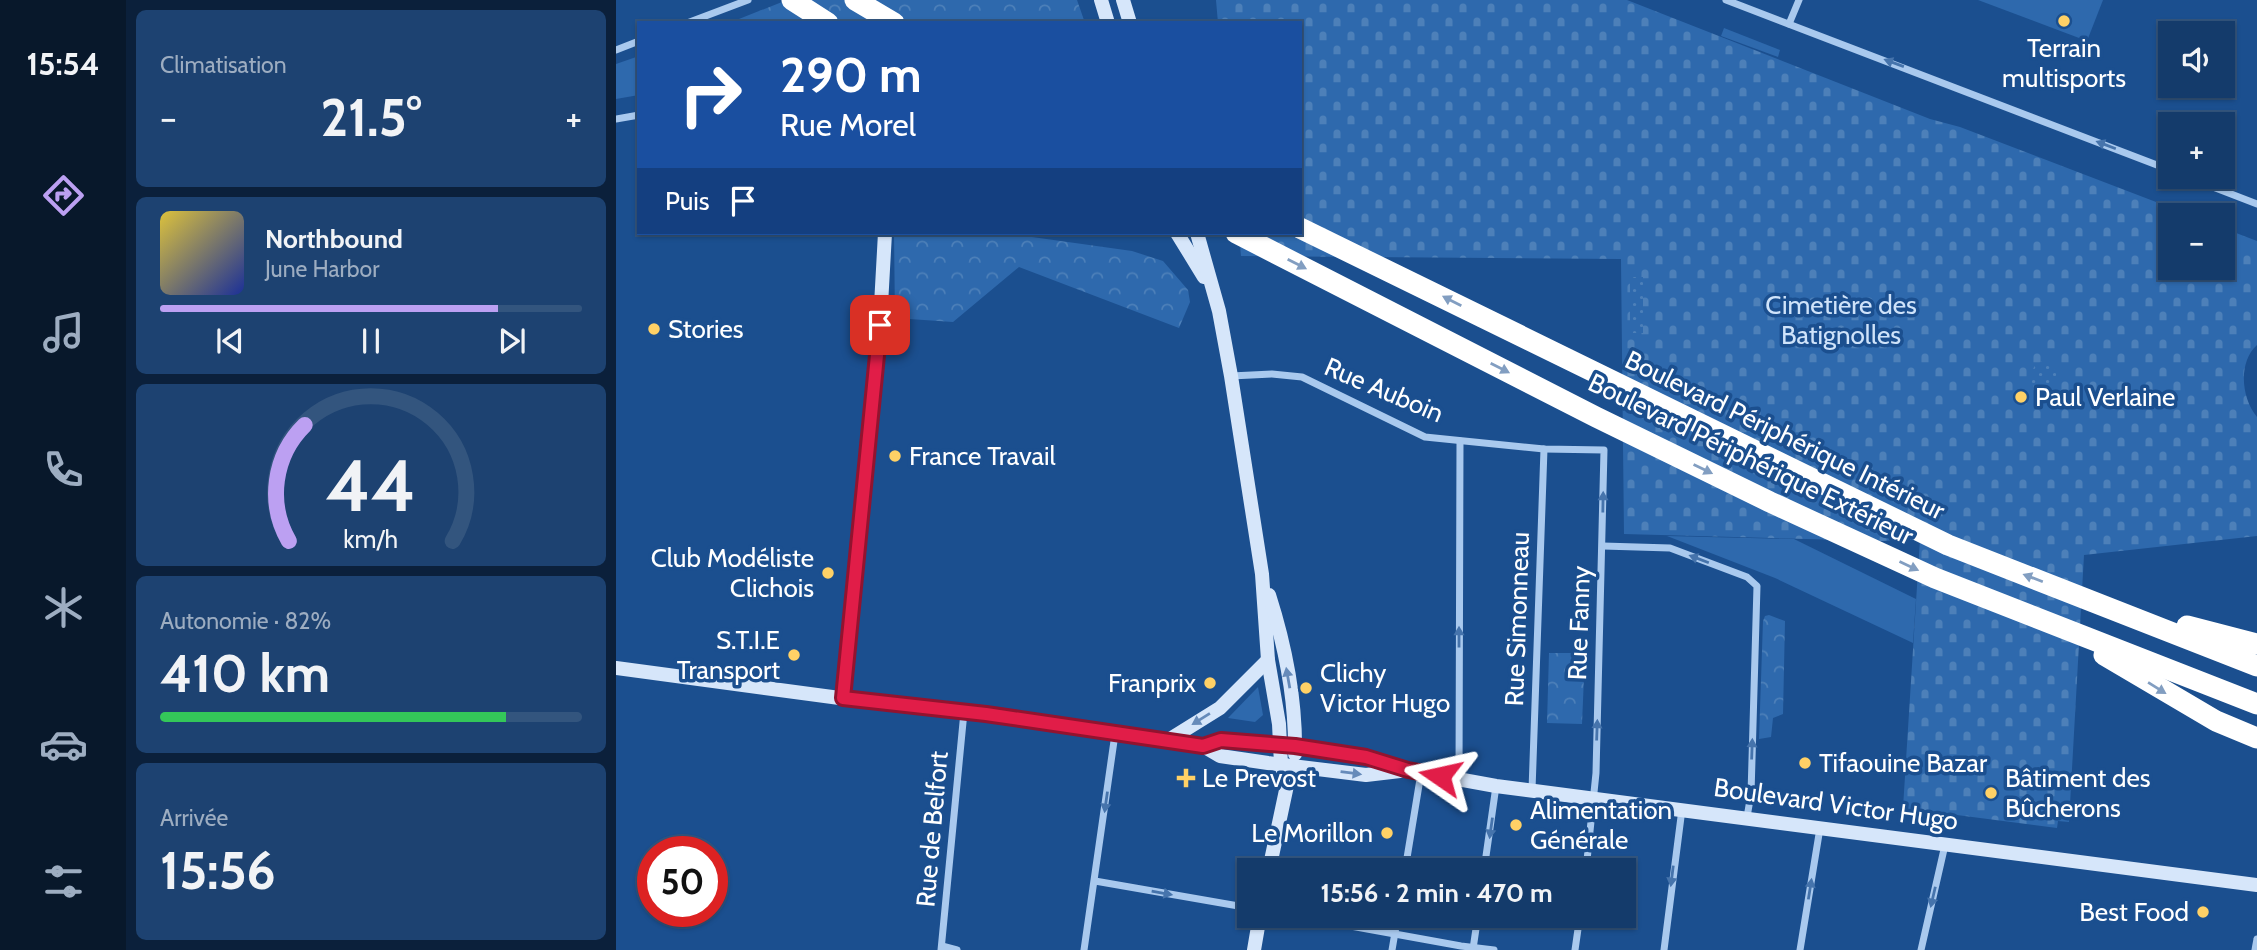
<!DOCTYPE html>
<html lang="fr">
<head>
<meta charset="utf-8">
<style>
  body { margin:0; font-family:Cabin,sans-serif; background:#1d4271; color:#f1f3f6; height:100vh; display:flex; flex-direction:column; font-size:26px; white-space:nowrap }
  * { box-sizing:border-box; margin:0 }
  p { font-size:23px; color:#9dadc1 }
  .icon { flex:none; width:38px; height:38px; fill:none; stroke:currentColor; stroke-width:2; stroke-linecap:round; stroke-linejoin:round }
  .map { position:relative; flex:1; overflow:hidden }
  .drawer { display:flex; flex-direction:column; gap:10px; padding:10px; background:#0b203b; width:490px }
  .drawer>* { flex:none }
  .top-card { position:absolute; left:21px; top:21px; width:665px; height:214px; border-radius:0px; box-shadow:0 2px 5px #0004,0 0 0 2px #33557e; background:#1a4fa0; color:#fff; overflow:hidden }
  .tools { position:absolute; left:1542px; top:21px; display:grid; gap:14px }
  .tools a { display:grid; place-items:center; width:77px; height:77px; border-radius:0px; background:#143b6b; box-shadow:0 2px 5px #0004,0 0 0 2px #33557e; font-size:35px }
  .speed { position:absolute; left:21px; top:836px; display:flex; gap:14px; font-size:35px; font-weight:700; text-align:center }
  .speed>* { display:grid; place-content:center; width:91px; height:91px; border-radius:50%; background:#143b6b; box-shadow:0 2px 5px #0004,0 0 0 2px #33557e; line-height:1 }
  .speed .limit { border:10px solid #d22; background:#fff; color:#111 }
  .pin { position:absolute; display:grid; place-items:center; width:60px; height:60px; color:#fff; margin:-30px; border-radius:14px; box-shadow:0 4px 10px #0006 }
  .me { position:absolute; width:77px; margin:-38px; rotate:281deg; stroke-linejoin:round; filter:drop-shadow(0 0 5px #0008) }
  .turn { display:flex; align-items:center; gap:24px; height:147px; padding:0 28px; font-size:32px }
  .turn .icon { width:91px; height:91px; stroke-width:2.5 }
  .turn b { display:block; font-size:49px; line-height:60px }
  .then { display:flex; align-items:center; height:66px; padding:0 28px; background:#0003; gap:14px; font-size:26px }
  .big { font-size:52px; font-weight:800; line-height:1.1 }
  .drawer .card { flex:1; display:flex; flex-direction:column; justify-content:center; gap:10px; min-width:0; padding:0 24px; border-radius:10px; background:#1d4271 }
  .drawer .dial { align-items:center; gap:0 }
  .dial svg { height:182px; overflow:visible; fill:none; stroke:#33557e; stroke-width:7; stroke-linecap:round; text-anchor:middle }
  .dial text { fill:#f1f3f6; stroke:none }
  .song { display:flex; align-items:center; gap:21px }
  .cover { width:84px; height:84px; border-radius:10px; background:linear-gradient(135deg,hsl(50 70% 55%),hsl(230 70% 35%)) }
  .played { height:7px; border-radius:4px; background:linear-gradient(90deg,#bca0f2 80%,#33557e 80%) }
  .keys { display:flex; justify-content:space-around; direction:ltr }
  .heat { display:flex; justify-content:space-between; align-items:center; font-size:38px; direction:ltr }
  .charge { height:10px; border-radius:5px; background:linear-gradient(90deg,#34c759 82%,#33557e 0) }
  .trip { position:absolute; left:621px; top:858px; width:399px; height:70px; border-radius:0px; background:#143b6b; box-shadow:0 2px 5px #0004,0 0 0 2px #33557e; font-weight:800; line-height:70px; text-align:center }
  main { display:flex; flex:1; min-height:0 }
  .tab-bar { display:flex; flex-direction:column; width:126px; justify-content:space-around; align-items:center; background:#08182b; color:#9dadc1 }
  .tab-bar .icon { width:49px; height:49px }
  .tab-bar .selected { color:#bca0f2 }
  .tab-bar b { font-size:32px; color:#f1f3f6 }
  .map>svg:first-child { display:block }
</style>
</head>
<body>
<main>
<nav class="tab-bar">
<b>15:54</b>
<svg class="icon selected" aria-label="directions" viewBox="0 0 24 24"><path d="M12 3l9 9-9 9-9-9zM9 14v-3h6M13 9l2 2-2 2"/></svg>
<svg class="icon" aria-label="music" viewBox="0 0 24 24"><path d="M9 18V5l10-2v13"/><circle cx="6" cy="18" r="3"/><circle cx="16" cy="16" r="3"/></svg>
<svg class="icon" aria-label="phone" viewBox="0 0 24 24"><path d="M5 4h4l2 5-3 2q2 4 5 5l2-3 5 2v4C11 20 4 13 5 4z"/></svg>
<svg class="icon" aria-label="climate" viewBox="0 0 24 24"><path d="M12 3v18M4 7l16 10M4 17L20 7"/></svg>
<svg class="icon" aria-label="car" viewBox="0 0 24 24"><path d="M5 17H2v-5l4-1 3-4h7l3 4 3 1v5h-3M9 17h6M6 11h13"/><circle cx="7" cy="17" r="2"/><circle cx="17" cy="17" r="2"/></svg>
<svg class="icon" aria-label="filters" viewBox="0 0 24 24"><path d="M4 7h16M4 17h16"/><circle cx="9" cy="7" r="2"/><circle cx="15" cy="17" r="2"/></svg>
</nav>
<section class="drawer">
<div class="card"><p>Climatisation</p>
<div class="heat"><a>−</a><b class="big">21.5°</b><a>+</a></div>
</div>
<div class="card">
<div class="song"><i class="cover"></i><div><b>Northbound</b><p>June Harbor</p></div></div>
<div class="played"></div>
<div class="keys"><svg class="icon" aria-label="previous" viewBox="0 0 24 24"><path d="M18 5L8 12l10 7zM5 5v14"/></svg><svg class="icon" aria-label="pause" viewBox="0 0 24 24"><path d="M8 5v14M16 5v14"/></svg><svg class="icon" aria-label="next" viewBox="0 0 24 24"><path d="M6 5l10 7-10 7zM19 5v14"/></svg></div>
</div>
<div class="card dial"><svg viewBox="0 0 100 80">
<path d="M14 69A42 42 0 1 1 86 69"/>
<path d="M14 69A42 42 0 0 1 21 18" stroke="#bca0f2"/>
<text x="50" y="56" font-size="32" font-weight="700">44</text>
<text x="50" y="72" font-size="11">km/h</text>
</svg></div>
<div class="card"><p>Autonomie · 82%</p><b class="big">410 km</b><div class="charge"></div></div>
<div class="card"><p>Arrivée</p><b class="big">15:56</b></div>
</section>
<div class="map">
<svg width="1641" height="950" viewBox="0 0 1641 950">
  <defs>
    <pattern id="forest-crowns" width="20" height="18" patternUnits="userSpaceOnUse" patternTransform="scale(1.75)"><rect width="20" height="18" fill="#2e69ad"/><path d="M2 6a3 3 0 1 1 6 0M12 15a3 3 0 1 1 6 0" fill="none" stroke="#4d80b9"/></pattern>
    <pattern id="cemetery-stones" width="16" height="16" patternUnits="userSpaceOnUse" patternTransform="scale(1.75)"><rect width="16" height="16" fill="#2e69ad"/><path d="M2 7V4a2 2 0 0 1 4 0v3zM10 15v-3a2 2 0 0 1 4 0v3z" fill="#4d80b9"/></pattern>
    <pattern id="garden-dots" width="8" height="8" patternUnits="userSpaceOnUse" patternTransform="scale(1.75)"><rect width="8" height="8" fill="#2e69ad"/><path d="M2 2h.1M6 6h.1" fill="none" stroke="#4d80b9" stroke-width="1.8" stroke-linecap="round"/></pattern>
  </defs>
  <rect width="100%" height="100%" fill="#1b4f8f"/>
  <g fill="#2e69ad">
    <polygon points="1362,0 1487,0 1471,41"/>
    <polygon points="1108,28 1164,50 1162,57 1105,36"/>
    <polygon points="23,56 23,95 0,99 0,64"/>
    <polygon points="1051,536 1178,539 1300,599 1297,643 1159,578"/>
    <polygon points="642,687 647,715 639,722 612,718"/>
  </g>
  <g fill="url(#forest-crowns)">
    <polygon points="171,0 461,0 469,23 113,23"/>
    <polygon points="278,233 388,233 516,251 547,261 572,290 574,302 563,328 403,267 337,322 279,318"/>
    <polygon points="1153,615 1169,621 1167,714 1157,718 1155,737 1143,739 1147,621 1149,616"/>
    <polygon points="933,653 969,653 966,724 931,723"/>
  </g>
  <path fill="url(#cemetery-stones)" d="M600,0H1011L1314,119L1344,127L1574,215H1554V268H1606L1607,228L1641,241V345C1622,362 1625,398 1641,417V536L1468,555L1453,822L1442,821L1441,828L1287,808L1304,539L1266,541L1008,534L1005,259L625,256L623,233H684V23H602Z"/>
  <g fill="url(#garden-dots)">
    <rect x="1014" y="277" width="13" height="56"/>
    <path d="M1429,360C1436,363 1438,366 1440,373C1444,400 1403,395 1419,365Z"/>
  </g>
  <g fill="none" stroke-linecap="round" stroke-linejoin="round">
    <g stroke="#a9c9ee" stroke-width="7">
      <polyline points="1110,0 1554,170"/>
      <polyline points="71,23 132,0"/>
      <polyline points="1173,24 1183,0"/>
      <polyline points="0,50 23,41"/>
      <polyline points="0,119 23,115"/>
      <polyline points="1571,177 1641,204"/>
      <polyline points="615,376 656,374 686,377 809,437 928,449 988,450 980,773 970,870"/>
      <polyline points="987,546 1054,548 1131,577 1141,586 1135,794 1131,817"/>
      <polyline points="843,779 844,441"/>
      <polyline points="916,790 928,449"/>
      <polyline points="789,870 805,773"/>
      <polyline points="868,870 880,786"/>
      <polyline points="479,881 634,908"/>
      <polyline points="674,915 845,946 878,950"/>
      <polyline points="326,946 341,950"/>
      <polyline points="857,949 862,915"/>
      <polyline points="325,950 348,712"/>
      <polyline points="468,950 499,734"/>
      <polyline points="776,950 782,915"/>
      <polyline points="959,950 964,915"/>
      <polyline points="1048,950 1066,809"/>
      <polyline points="1184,950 1204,828"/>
      <polyline points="1305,950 1329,845"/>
      <polyline points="1639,950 1641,939"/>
    </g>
    <g stroke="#d6e6fa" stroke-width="14">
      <polyline points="485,0 492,23"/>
      <polyline points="507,0 514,23"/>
      <polyline points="561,233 588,277"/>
      <polyline points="581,233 603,311 615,376 646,574 652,660 663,724 665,764 670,782"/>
      <path d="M653,595C669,645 680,701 679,754"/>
      <polyline points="0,668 246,701 370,714 587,746 604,756 652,763 750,775 784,771"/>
      <polyline points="227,698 263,341 269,233"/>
      <polyline points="551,741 604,708 652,660"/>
      <polyline points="587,746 605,740 679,746 750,757 792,770 880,786 1641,885"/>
      <polyline points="653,870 673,776"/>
      <polyline points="638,950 644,915"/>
    </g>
    <g stroke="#fff" stroke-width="21">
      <polyline points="176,0 212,23"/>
      <polyline points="239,0 278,23"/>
      <polyline points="684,228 1332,545 1641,666"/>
      <polyline points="620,233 980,417 1154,502 1319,578 1641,704"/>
      <polyline points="1571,626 1641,644"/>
      <polyline points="1488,655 1600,721 1641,738"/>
    </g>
  </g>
  <defs><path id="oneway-solid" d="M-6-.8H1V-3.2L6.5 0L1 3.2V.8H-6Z" transform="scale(1.75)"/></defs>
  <g fill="#4674ac">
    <use href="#oneway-solid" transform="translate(1278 63) rotate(-160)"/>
    <use href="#oneway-solid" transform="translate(1490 145) rotate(-159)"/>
    <use href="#oneway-solid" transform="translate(987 502) rotate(-89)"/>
    <use href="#oneway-solid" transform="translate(1083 559) rotate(-159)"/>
    <use href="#oneway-solid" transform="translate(843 637) rotate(-90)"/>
    <use href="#oneway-solid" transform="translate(981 730) rotate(-88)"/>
    <use href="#oneway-solid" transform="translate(1136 749) rotate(-88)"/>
    <use href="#oneway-solid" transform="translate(490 802) rotate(98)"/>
    <use href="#oneway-solid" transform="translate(875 828) rotate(98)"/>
    <use href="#oneway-solid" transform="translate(1056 876) rotate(97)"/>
    <use href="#oneway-solid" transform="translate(1194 889) rotate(-81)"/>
    <use href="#oneway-solid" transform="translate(546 893) rotate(10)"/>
    <use href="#oneway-solid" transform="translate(1317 897) rotate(103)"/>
  </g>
  <g fill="#829ec1">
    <use href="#oneway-solid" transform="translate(681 264) rotate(27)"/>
    <use href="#oneway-solid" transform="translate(836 301) rotate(-153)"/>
    <use href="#oneway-solid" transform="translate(884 368) rotate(27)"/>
    <use href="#oneway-solid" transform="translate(1087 469) rotate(26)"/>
    <use href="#oneway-solid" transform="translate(1293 566) rotate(25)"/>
    <use href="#oneway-solid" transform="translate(1417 578) rotate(-159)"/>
    <use href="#oneway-solid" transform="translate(1541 688) rotate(32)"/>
  </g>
  <g fill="#668bba">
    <use href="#oneway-solid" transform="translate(672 678) rotate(-100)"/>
    <use href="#oneway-solid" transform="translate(585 719) rotate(148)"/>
    <use href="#oneway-solid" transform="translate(735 773) rotate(7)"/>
  </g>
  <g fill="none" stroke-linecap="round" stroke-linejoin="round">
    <defs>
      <polyline id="route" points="264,325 227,698 370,714 587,746 605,740 679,746 750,757 792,770 824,776"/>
    </defs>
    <use href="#route" stroke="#92132f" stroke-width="18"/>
    <use href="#route" stroke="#e11d48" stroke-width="12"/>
  </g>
  <g fill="#ffd166" stroke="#1b4f8f" stroke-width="2.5">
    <circle cx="1448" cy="21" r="7"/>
    <circle cx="38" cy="329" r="7"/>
    <circle cx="1405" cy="397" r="7"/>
    <circle cx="279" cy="456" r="7"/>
    <circle cx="212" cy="573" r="7"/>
    <circle cx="178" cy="655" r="7"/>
    <circle cx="594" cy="683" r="7"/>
    <circle cx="690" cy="688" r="7"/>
    <circle cx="1189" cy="763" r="7"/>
    <path d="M566.5 767.5h7v7h7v7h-7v7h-7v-7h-7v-7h7z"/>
    <circle cx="1375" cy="793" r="7"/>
    <circle cx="900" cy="825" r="7"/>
    <circle cx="771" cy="833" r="7"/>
    <circle cx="1587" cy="912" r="7"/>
  </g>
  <g text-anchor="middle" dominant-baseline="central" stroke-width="7" stroke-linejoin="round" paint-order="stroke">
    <g font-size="26" fill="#fff" stroke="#1b4f8f" text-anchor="start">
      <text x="1448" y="48" text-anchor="middle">Terrain<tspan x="1448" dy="30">multisports</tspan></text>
      <text x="52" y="329">Stories</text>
      <text x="1419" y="397">Paul Verlaine</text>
      <text x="293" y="456">France Travail</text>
      <text x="198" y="558" text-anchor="end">Club Modéliste<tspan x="198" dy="30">Clichois</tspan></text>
      <text x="164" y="640" text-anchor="end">S.T.I.E<tspan x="164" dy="30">Transport</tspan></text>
      <text x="704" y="673">Clichy<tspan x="704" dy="30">Victor Hugo</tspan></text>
      <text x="580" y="683" text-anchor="end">Franprix</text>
      <text x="1203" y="763">Tifaouine Bazar</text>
      <text x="586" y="778">Le Prevost</text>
      <text x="1389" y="778">Bâtiment des<tspan x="1389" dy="30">Bûcherons</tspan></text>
      <text x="914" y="810">Alimentation<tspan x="914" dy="30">Générale</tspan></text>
      <text x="757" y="833" text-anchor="end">Le Morillon</text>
      <text x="1573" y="912" text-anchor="end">Best Food</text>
    </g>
    <g font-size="26" fill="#cfe3fa" stroke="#1b4f8f">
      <text x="1225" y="305">Cimetière des<tspan x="1225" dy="30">Batignolles</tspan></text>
    </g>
    <g font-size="26" fill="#fff" stroke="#1b4f8f">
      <text transform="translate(768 390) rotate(23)">Rue Auboin</text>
      <text transform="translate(1169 435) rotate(26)">Boulevard Périphérique Intérieur</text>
      <text transform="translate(1135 459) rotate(26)">Boulevard Périphérique Extérieur</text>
      <text transform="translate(901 619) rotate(-88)">Rue Simonneau</text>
      <text transform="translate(963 623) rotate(-88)">Rue Fanny</text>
      <text transform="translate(1220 804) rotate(8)">Boulevard Victor Hugo</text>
      <text transform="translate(316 829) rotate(-85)">Rue de Belfort</text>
    </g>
  </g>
</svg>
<div class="tools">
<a><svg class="icon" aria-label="sound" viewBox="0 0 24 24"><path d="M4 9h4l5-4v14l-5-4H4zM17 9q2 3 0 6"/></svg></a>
<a>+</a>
<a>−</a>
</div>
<div class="speed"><div class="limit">50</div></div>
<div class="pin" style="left:264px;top:325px;background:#d93025"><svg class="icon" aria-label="arrive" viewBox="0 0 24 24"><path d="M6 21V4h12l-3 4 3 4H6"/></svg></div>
<svg class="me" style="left:824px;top:776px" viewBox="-20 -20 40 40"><path d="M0-17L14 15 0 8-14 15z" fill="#e11d48" stroke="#fff" stroke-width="4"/></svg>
<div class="trip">15:56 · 2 min · 470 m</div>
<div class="top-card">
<div class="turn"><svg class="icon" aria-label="right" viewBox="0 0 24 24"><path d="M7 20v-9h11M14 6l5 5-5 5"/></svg><div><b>290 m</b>Rue Morel</div></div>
<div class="then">Puis<svg class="icon" aria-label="arrive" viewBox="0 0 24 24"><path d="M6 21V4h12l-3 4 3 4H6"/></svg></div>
</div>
</div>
</main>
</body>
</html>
